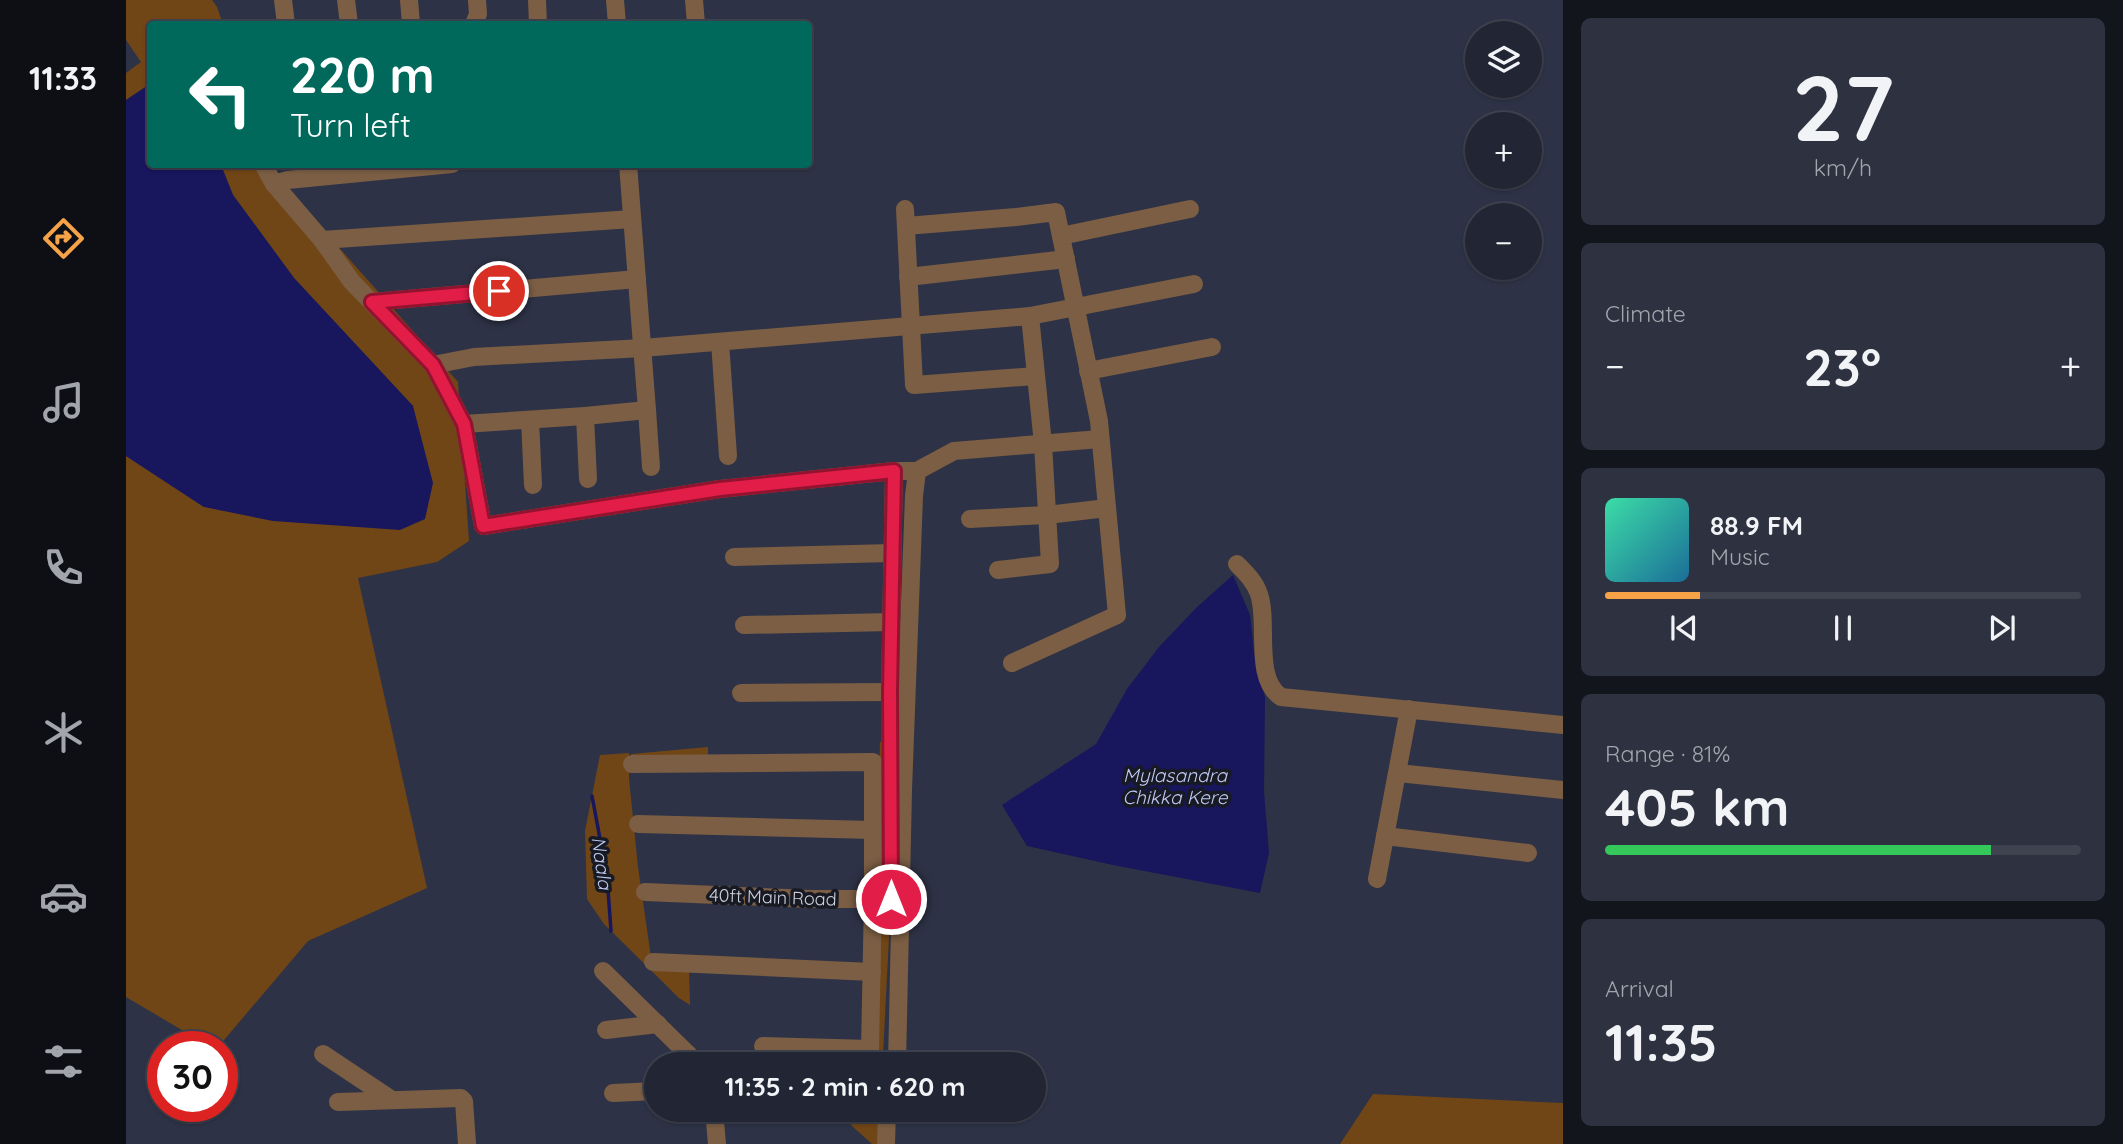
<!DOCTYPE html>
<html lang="en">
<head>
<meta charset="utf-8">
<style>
  body { margin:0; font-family:Quicksand,sans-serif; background:#2e3240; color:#f1f3f6; height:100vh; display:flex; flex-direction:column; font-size:26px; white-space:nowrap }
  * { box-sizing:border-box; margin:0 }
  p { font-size:23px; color:#a2a5ac }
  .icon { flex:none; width:38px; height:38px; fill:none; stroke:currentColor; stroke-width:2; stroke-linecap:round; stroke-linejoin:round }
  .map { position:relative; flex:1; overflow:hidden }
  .drawer { display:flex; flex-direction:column; gap:18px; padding:18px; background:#13151d; width:560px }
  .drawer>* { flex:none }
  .guide { position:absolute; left:21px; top:21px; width:665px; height:147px; border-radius:7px; box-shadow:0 2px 5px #0004,0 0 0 2px #3f434f; background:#00695c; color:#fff; overflow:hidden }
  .buttons { position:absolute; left:1339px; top:21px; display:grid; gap:14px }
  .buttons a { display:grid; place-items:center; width:77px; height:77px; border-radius:50%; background:#222634; box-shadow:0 2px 5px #0004,0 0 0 2px #3f434f; font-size:35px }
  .speed { position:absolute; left:21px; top:1031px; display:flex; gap:14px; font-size:35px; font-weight:700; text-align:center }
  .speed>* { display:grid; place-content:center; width:91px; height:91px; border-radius:50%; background:#222634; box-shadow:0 2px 5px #0004,0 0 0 2px #3f434f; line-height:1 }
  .speed .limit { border:10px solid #d22; background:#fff; color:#111 }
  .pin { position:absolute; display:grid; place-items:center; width:60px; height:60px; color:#fff; margin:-30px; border:4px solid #fff; border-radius:50%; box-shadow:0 2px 7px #0007 }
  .me { position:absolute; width:77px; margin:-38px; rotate:0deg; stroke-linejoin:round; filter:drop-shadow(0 0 5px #0008) }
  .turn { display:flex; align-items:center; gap:24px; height:147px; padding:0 28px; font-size:32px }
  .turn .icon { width:91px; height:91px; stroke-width:2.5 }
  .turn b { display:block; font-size:49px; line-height:60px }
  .big { font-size:52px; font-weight:700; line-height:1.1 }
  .drawer .tile { flex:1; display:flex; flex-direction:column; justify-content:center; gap:10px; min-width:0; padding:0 24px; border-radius:10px; background:#2e3240 }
  .drawer .dial { align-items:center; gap:0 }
  .dial b { font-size:91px; line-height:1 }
  .song { display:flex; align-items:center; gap:21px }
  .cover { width:84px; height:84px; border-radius:10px; background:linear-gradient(135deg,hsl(160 70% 55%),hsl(200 70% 35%)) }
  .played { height:7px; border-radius:4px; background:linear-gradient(90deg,#f6a247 20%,#3f434f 20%) }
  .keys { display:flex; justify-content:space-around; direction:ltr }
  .heat { display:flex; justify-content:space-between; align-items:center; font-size:38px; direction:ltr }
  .charge { height:10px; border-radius:5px; background:linear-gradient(90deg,#34c759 81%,#3f434f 0) }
  .trip { position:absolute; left:518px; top:1052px; width:402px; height:70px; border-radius:35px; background:#222634; box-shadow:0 2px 5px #0004,0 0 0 2px #3f434f; font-weight:700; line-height:70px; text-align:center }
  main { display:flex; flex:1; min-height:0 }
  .tabs { display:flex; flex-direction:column; width:126px; justify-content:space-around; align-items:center; background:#0e0f15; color:#a2a5ac }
  .tabs .icon { width:49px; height:49px }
  .tabs .selected { color:#f6a247 }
  .tabs b { font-size:32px; color:#f1f3f6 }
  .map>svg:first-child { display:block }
</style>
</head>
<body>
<main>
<nav class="tabs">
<b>11:33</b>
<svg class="icon selected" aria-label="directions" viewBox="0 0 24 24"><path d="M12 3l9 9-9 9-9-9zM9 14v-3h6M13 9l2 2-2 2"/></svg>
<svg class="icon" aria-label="music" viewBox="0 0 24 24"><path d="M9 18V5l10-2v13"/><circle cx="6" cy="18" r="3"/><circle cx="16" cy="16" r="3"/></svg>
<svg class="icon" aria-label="phone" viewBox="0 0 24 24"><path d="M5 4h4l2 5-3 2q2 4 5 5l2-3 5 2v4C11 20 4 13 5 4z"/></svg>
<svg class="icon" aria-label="climate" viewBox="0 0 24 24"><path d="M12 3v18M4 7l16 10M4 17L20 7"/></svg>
<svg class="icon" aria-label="car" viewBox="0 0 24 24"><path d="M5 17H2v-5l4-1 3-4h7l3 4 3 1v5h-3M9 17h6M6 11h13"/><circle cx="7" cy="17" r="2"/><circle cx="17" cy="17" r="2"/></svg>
<svg class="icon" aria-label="filters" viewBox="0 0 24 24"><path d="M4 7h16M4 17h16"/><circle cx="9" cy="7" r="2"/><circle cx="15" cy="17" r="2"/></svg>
</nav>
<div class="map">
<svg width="1437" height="1144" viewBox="0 0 1437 1144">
  <rect width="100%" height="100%" fill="#2d3246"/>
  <g fill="#714617">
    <polygon points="0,0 86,0 91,7 97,24 24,24 24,84 0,100 0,73 15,62 0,40"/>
    <polygon points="95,165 144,165 147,173 332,382 343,541 311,562 232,578 301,888 182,941 93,1046 83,1046 0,997 0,456 78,507 287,406 168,278 107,195"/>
    <polygon points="762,741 759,880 750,880 754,742"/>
    <polygon points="582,747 582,760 506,764 505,754"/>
    <polygon points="503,753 503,779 512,867 527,971 563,971 564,1005 553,998 478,924 461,899 459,831 474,755"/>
    <polygon points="747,899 765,899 757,1054 747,1052"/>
    <polygon points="628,1045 699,1049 701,1064 674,1064"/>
    <polygon points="1247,1094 1437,1103 1437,1144 1214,1144"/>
    <polygon points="713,1110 756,1110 755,1144 746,1144 726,1126"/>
  </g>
  <g fill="#18165d">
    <polygon points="24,84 24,164 95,165 107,195 168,278 287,406 307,483 299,519 274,530 147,521 78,507 0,456 0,100"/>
    <polygon points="1107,575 1124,615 1129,661 1139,697 1138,792 1143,853 1134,893 987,865 901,846 876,805 970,744 1001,689 1033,647 1070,608"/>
  </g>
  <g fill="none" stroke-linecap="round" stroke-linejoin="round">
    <polyline stroke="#18165d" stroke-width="3.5" points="466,796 481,876 485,931"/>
    <g stroke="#7b5e43" stroke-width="18">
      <polyline points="157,0 160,24"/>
      <polyline points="220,0 223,24"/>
      <polyline points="283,0 285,24"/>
      <polyline points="411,0 412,24"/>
      <polyline points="489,0 491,24"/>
      <polyline points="568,0 570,24"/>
      <polyline points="348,24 352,14 351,0"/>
      <polyline points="137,164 148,184 196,240 226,282 307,365 338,424 357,526 594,489 768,471 791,471 828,451 974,439"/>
      <polyline points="148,184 162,180 326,164"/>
      <polyline points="779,209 788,385 909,376"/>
      <polyline points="780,226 890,217 930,212 973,421 991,615 886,663"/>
      <polyline points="935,236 1064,209"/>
      <polyline points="196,240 506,219"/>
      <polyline points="782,277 940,259"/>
      <polyline points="246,302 511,279"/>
      <polyline points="904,316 1068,284"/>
      <polyline points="594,342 602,456"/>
      <polyline points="307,365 348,357 517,348 904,316 917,444 924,564 872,570"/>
      <polyline points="962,371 1086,347"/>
      <polyline points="521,410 525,467"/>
      <polyline points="459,416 462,479"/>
      <polyline points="404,420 407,485"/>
      <polyline points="338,424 459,416 521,410 502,164"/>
      <polyline points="844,519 921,515 981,508"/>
      <polyline points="608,557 766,553"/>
      <path d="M1111,564C1120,573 1129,582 1133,594C1143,624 1127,678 1155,697L1437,725"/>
      <polyline points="618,625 766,622"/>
      <polyline points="615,693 764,692"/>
      <polyline points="506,764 747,762 747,899 744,1049 637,1046"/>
      <polyline points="1272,773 1437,790"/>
      <polyline points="765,804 764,692 768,471"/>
      <polyline points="512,824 747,830"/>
      <polyline points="1259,836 1402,853"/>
      <polyline points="1251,879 1283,709"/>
      <polyline points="519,892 684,899 775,899"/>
      <polyline points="527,962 746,972"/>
      <polyline points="477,971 572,1064"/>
      <polyline points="480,1030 532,1024"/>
      <polyline points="197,1054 266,1100"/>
      <polyline points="771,1064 777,790 788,496 791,471"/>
      <polyline points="487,1093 530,1091"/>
      <polyline points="212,1102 335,1098 338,1101 341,1144"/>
      <polyline points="588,1110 591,1144"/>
      <polyline points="760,1144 761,1110"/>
    </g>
  </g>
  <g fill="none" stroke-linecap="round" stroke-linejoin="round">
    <defs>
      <polyline id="route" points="373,291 246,302 307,365 338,424 357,526 594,489 768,471 764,692 765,899"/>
    </defs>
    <use href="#route" stroke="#92132f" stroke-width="18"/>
    <use href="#route" stroke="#e11d48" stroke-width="12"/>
  </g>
  <g text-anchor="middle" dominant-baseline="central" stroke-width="7" stroke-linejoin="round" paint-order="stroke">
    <g font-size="18" fill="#ced1de" stroke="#181a23">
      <text transform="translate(647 897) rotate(2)">40ft Main Road</text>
    </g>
    <g font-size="19" font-style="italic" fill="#bfc9f4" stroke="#181a23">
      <text x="1049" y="775">Mylasandra<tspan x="1049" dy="22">Chikka Kere</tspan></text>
      <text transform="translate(476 863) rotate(82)">Naala</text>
    </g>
  </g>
</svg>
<div class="buttons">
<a><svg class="icon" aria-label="layers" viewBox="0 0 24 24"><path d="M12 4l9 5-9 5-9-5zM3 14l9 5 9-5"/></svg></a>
<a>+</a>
<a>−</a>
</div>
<div class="speed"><div class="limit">30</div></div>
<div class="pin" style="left:373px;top:291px;background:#d93025"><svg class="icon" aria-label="arrive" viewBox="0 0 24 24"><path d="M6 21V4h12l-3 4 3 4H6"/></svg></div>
<svg class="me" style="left:765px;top:899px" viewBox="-20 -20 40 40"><circle r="17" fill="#e11d48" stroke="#fff" stroke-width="3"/><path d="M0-11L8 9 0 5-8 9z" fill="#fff"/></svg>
<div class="trip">11:35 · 2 min · 620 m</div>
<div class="guide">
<div class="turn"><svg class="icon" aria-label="left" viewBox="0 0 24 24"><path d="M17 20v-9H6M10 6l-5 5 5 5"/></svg><div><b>220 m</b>Turn left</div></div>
</div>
</div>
<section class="drawer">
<div class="tile dial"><b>27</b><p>km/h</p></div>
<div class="tile"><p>Climate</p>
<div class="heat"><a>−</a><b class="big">23°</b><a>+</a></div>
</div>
<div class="tile">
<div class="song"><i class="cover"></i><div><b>88.9 FM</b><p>Music</p></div></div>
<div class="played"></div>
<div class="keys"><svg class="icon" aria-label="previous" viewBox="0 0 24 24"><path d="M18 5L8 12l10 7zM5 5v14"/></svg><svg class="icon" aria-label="pause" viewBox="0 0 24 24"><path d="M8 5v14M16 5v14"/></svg><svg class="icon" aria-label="next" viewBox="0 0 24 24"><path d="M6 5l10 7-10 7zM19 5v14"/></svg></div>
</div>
<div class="tile"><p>Range · 81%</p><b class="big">405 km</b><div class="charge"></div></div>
<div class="tile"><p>Arrival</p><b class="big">11:35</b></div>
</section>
</main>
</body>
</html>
